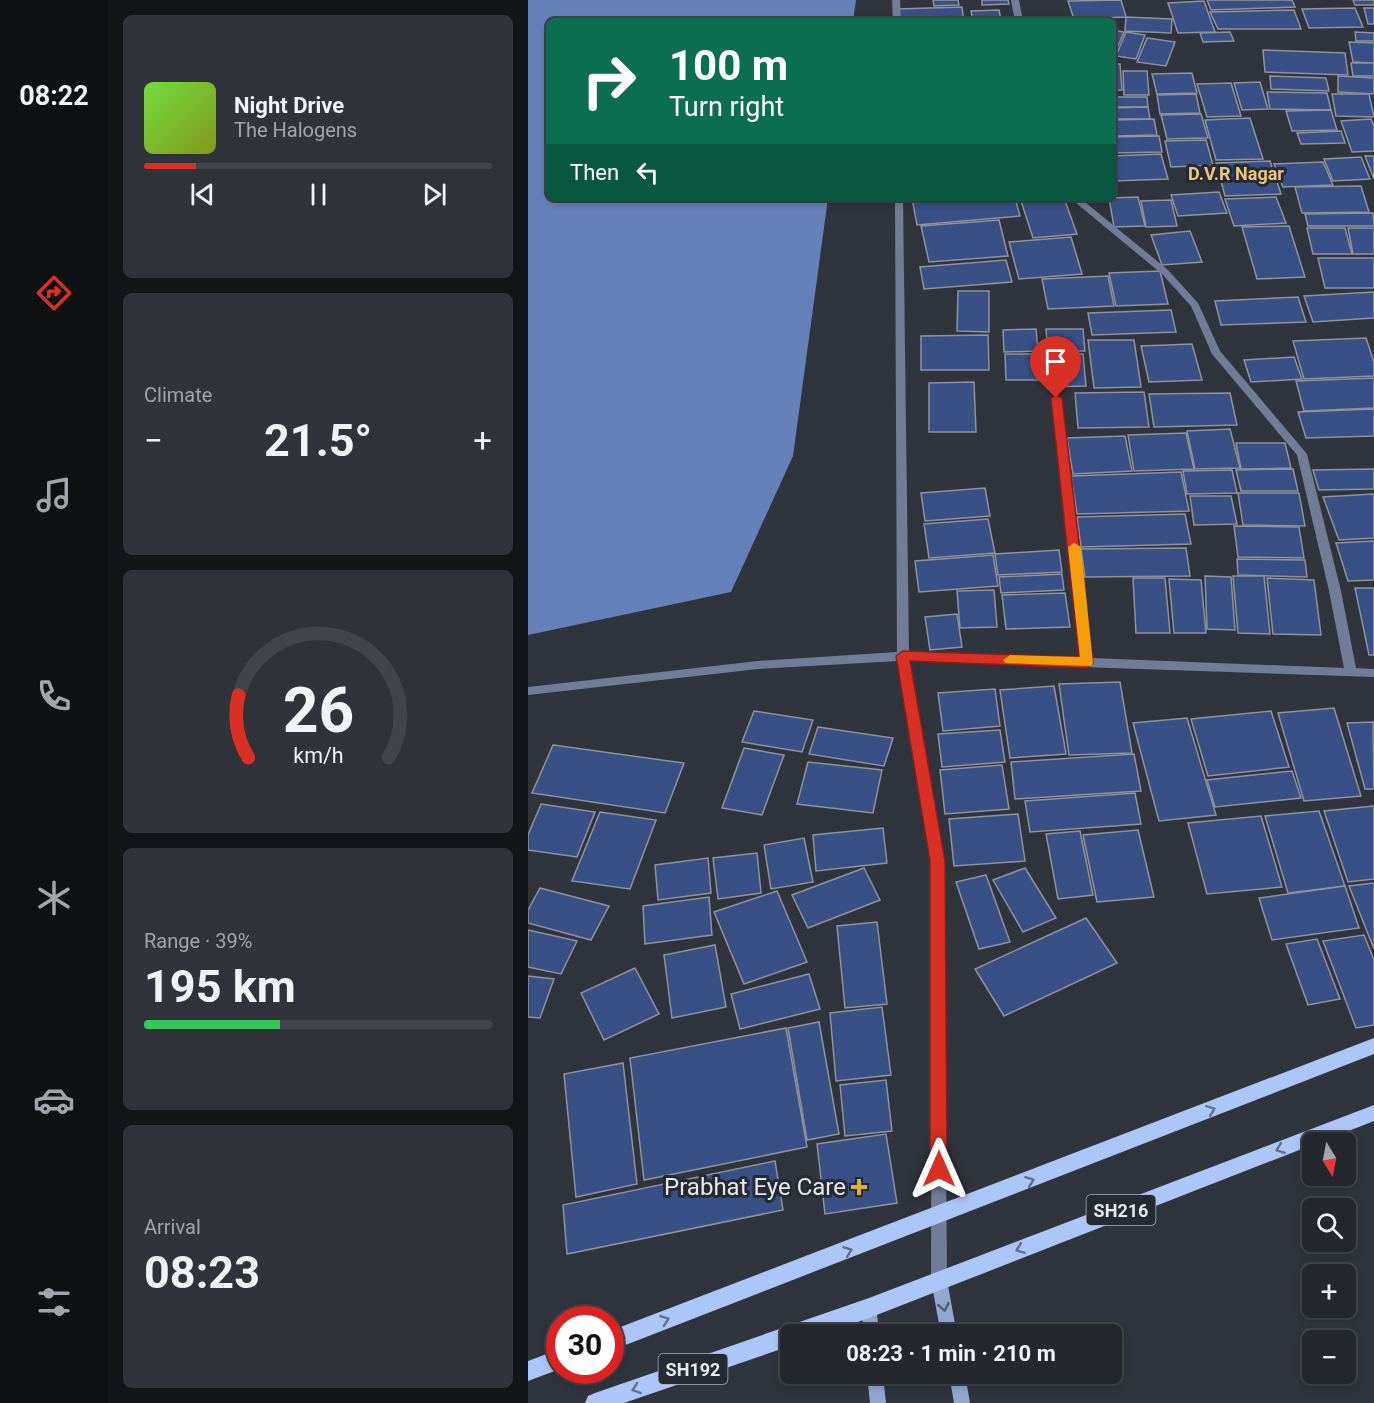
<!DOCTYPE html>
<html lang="en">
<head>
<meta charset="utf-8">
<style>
  body { margin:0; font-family:Roboto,sans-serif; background:#303339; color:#f1f3f6; height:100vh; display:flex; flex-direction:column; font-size:22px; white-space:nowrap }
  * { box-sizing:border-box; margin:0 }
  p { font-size:20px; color:#a3a5aa }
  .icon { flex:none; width:33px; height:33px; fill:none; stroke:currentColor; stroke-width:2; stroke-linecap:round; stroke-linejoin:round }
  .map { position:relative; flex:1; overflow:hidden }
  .details { display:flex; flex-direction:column; gap:15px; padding:15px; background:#141519; width:420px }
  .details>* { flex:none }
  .hud { position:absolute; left:18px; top:18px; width:570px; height:183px; border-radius:9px; box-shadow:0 3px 9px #0003,0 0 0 2px #414449; background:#0b6e4f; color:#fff; overflow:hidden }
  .needle { width:39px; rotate:170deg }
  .controls { position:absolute; left:774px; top:1132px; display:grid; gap:12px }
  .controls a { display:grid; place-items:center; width:54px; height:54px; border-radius:9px; background:#24272d; box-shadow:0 3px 9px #0003,0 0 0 2px #414449; font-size:30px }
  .speed { position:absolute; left:18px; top:1306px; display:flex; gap:12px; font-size:30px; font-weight:700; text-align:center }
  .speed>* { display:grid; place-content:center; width:78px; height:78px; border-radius:50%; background:#24272d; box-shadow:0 3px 9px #0003,0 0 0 2px #414449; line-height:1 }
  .speed .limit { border:9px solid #d22; background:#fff; color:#111 }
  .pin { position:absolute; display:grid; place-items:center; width:51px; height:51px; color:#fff; margin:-62px -26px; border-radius:50% 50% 50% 0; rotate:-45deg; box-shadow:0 0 6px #0007 }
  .pin .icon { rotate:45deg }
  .me { position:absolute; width:66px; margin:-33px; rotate:0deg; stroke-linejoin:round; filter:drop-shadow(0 0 4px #0008) }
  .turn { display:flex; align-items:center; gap:21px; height:126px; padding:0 24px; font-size:27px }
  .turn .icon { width:78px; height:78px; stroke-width:2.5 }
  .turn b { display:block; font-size:42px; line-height:51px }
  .then { display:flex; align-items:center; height:57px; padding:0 24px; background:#0003; gap:12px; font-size:22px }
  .big { font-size:45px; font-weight:700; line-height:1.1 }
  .details .tile { flex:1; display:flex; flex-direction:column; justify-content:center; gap:9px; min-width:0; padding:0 21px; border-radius:9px; background:#303339 }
  .details .dial { align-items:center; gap:0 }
  .dial svg { height:156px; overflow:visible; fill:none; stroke:#414449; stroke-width:7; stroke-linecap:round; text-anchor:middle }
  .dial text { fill:#f1f3f6; stroke:none }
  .song { display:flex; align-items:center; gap:18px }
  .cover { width:72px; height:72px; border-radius:9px; background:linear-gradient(135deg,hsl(100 70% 55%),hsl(70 70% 35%)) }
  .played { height:6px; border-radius:3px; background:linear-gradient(90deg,#d93025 15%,#414449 15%) }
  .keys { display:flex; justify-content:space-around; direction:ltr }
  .heat { display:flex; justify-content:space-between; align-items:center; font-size:33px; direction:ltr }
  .charge { height:9px; border-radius:4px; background:linear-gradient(90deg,#34c759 39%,#414449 0) }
  .trip { position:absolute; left:252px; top:1324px; width:342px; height:60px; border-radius:9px; background:#24272d; box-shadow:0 3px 9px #0003,0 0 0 2px #414449; font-weight:700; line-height:60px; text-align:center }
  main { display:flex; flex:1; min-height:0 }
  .menu { display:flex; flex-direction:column; width:108px; justify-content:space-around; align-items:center; background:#0e1012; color:#a3a5aa }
  .menu .icon { width:42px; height:42px }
  .menu .on { color:#d93025 }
  .menu b { font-size:27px; color:#f1f3f6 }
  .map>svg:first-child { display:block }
</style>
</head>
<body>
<main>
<nav class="menu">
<b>08:22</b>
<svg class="icon on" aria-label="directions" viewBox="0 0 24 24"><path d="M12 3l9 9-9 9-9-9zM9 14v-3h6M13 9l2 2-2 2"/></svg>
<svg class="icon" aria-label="music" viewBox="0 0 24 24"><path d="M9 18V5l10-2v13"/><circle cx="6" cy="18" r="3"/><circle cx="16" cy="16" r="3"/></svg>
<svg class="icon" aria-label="phone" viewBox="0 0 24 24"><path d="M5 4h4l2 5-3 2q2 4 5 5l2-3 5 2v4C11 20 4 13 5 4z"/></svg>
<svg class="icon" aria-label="climate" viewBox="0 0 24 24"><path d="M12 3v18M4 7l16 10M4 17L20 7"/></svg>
<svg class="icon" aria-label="car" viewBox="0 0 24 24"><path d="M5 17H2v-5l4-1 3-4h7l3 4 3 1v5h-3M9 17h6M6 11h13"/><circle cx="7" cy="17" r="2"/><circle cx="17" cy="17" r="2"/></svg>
<svg class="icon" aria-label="filters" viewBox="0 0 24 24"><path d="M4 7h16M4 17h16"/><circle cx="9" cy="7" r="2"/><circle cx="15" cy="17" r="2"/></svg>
</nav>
<section class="details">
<div class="tile">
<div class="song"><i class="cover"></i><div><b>Night Drive</b><p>The Halogens</p></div></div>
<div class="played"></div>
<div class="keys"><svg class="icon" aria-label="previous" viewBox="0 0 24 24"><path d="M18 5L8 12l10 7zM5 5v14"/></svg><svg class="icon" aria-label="pause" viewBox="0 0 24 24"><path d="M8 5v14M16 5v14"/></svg><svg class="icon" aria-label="next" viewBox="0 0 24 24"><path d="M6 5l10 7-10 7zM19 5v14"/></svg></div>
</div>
<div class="tile"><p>Climate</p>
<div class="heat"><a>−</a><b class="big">21.5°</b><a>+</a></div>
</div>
<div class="tile dial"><svg viewBox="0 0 100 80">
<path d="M14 69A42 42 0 1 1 86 69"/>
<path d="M14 69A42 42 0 0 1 9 37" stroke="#d93025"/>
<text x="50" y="56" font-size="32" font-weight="700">26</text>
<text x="50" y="72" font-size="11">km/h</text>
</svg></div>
<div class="tile"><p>Range · 39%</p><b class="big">195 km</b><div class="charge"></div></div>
<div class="tile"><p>Arrival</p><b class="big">08:23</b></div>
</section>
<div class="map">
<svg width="846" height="1403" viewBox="0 0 846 1403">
  <rect width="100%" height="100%" fill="#30343c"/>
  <polygon fill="#6681ba" points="0,0 328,0 325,21 21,21 21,198 300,198 265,456 203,592 0,635"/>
  <g fill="#385085" stroke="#8e939d" stroke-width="1.5">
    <polygon points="405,0 430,0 431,5 406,6"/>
    <polygon points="454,0 480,0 481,4 454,5"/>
    <polygon points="593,0 598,17 546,19 540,1"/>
    <polygon points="679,0 764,0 767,7 683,10"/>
    <polygon points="825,0 846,0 846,5 827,5"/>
    <polygon points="676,1 687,32 650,33 640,3"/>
    <polygon points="434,7 436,21 371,21 370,9"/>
    <polygon points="827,8 835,27 781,28 774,9"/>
    <polygon points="836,8 846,8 846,24 840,24"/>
    <polygon points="471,10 473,21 445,21 443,11"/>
    <polygon points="766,10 773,29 690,29 682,12"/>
    <polygon points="598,17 644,19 643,33 597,31"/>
    <polygon points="585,30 596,32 587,53 585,53"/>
    <polygon points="598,32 617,35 608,59 588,56"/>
    <polygon points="702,32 706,41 675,42 672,33"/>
    <polygon points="827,32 846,33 846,41 828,41"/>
    <polygon points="619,38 647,42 638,66 609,62"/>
    <polygon points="821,42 846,43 846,63 825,62"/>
    <polygon points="735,50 817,53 820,75 737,72"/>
    <polygon points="823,63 846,63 846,76 825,76"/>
    <polygon points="585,64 592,64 594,90 585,90"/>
    <polygon points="595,71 619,71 621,95 596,95"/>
    <polygon points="664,73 669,93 629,94 624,74"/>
    <polygon points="742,76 798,78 801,91 743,89"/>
    <polygon points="810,76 846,78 846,94 810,92"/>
    <polygon points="732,82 740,109 714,110 706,83"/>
    <polygon points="703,83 713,116 679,117 669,84"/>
    <polygon points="739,92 799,93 803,110 742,109"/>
    <polygon points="668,94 672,113 632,114 629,95"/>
    <polygon points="804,94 841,94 846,117 808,116"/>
    <polygon points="585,97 619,97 620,107 585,107"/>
    <polygon points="620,107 622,119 585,119 585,108"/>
    <polygon points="803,110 809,130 764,131 758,111"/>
    <polygon points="673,114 680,138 639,139 633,115"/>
    <polygon points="722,118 735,159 688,160 677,120"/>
    <polygon points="626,119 629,135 585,136 585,120"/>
    <polygon points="843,119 846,126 846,151 824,152 813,121"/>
    <polygon points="813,131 817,143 773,144 769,133"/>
    <polygon points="631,136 634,152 585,153 585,137"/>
    <polygon points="678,140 685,165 643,167 637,141"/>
    <polygon points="633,154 640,179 585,181 585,156"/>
    <polygon points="837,156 846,156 846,179"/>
    <polygon points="833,157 842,179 805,181 796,159"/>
    <polygon points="742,161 753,194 697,196 688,163"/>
    <polygon points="795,162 805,185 755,187 746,164"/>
    <polygon points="833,186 841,212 774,213 767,187"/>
    <polygon points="691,192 699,213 650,216 643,195"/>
    <polygon points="610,197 617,226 586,227 581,198"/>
    <polygon points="748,197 758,223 706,226 697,199"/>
    <polygon points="384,198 487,198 492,216 389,225"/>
    <polygon points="492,198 536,198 549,234 505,238"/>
    <polygon points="643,200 649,226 618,227 613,201"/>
    <polygon points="845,213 846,226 780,226 777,214"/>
    <polygon points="471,220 480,256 401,262 393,226"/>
    <polygon points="761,226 777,277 729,279 714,227"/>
    <polygon points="779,228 817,228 824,254 785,254"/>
    <polygon points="820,228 846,228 846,254 825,254"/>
    <polygon points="662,231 674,262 634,265 623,235"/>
    <polygon points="543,237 554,274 491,279 481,242"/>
    <polygon points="790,258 846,258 846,288 797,288"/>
    <polygon points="478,260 484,282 396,289 392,267"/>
    <polygon points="632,271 640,304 588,306 581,273"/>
    <polygon points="580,276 586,306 520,309 514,279"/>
    <polygon points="430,291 461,291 461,332 429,331"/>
    <polygon points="846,292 846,318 785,322 776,296"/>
    <polygon points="770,297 778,322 693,325 687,301"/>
    <polygon points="643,310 648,332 564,335 560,313"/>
    <polygon points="508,329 510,351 476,352 475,330"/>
    <polygon points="518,329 555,329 557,351 520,351"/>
    <polygon points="460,335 461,370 393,370 393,336"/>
    <polygon points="838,338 846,362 846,376 776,379 765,341"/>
    <polygon points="560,340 606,340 613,387 566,388"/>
    <polygon points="664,344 674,380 621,382 613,346"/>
    <polygon points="477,354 511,354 513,380 478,380"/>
    <polygon points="516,354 555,354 558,386 519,387"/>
    <polygon points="766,357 774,379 723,382 716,360"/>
    <polygon points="846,378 846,408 776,411 768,381"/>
    <polygon points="446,382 448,432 401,432 401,383"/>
    <polygon points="616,392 621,427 550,428 547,393"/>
    <polygon points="702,393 709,425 626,427 621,394"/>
    <polygon points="846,409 846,436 778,438 770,412"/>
    <polygon points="702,429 712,468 667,469 659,431"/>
    <polygon points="658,433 666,469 606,471 600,435"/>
    <polygon points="597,436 604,471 545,474 539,438"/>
    <polygon points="708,443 757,443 763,468 713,469"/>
    <polygon points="765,469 770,491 713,491 708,470"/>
    <polygon points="846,469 846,489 791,490 785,470"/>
    <polygon points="704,470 709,493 659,494 655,471"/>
    <polygon points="653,472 661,511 549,514 543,476"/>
    <polygon points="457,488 462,516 397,521 393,493"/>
    <polygon points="710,493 771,493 777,526 715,525"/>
    <polygon points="846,494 846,538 811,540 795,497"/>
    <polygon points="662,496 703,496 709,524 666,525"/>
    <polygon points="657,514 663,544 553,547 549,517"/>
    <polygon points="460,519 467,553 401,558 396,524"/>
    <polygon points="706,526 771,527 776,558 710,557"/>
    <polygon points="846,541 846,580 820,581 808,543"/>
    <polygon points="658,548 662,576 557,577 553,549"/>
    <polygon points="531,550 534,572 470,575 467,554"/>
    <polygon points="465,555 470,586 391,592 387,561"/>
    <polygon points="709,559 777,560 779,577 710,575"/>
    <polygon points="534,574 536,590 473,593 471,577"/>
    <polygon points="677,576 703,577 707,630 679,629"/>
    <polygon points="705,576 736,576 742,634 710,633"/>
    <polygon points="605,578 637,578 642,633 608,633"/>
    <polygon points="739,578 786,580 793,635 745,634"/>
    <polygon points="641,579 673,580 678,633 646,633"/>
    <polygon points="827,588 846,588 846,655 841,655"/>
    <polygon points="466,590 469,627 432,628 429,591"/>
    <polygon points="537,593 542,627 478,629 474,595"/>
    <polygon points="429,614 434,647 402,650 397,617"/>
    <polygon points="592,682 604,753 541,755 531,684"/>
    <polygon points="526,686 538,754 482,758 472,690"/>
    <polygon points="467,689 472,726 415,731 410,693"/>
    <polygon points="806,708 833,796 776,801 750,713"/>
    <polygon points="226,711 285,720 274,752 214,742"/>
    <polygon points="743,711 761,767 680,776 663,719"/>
    <polygon points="659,718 688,815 631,821 605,723"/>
    <polygon points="845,722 846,789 837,789 819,723"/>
    <polygon points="290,727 365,738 356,766 281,754"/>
    <polygon points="472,730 477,762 414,767 410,734"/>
    <polygon points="25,745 156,763 137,813 4,793"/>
    <polygon points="216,748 256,755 234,815 194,808"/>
    <polygon points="606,754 613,791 487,799 483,762"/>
    <polygon points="280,762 354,770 345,813 269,804"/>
    <polygon points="474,765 481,809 417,814 412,770"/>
    <polygon points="764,771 773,798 687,807 679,780"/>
    <polygon points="607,793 613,824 502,832 497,801"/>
    <polygon points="13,804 67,812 49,857 0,850 0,835"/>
    <polygon points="846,806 846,879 820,882 796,811"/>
    <polygon points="791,811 817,886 760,893 737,816"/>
    <polygon points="72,812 128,820 102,889 44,881"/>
    <polygon points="490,814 497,861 426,866 421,819"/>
    <polygon points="733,816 754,887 679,894 660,823"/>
    <polygon points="355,828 359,863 288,871 285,835"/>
    <polygon points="610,830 626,897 569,902 555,835"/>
    <polygon points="552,831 565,895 530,899 518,834"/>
    <polygon points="276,838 285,882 243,889 236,845"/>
    <polygon points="229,853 233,893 190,899 185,858"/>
    <polygon points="180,858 183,893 130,900 127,865"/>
    <polygon points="336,868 352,900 280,928 264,895"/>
    <polygon points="497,868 528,918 495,932 465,880"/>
    <polygon points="458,875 482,942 451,949 428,882"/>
    <polygon points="846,883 846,949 821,886"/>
    <polygon points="817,886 831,928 744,940 731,898"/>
    <polygon points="12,888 81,906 63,940 0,923 0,910"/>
    <polygon points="249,891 279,962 216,984 186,912"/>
    <polygon points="181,897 184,935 117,944 115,906"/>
    <polygon points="558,918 589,963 476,1016 447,969"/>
    <polygon points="349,922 359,1004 317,1008 309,926"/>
    <polygon points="0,930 49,941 33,974 0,967"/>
    <polygon points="836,935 846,960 846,1025 828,1028 795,941"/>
    <polygon points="789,939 812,999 780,1005 758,944"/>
    <polygon points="187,945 198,1007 144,1018 136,955"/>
    <polygon points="107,968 131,1014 76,1040 53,993"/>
    <polygon points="281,974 292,1009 212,1029 203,994"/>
    <polygon points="0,976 26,979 12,1018 0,1017"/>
    <polygon points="354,1007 363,1075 308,1081 302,1013"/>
    <polygon points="291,1022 311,1134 279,1140 260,1028"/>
    <polygon points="258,1028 279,1147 116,1180 102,1058"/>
    <polygon points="95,1063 109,1184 48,1197 36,1074"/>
    <polygon points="358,1080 364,1131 317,1136 312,1085"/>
    <polygon points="358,1134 369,1203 297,1214 289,1144"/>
    <polygon points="247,1161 255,1210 39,1254 35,1205"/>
  </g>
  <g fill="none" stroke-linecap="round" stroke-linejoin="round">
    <g fill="#717d97" fill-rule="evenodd">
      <polygon points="364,0 372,0 373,21 365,21"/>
      <polygon points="483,0 491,0 495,21 487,21"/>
      <polygon points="367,198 375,198 381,652 553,658 523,398 528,395 533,398 564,658 816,668 801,591 769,455 684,354 663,306 634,274 542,198 552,198 640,270 670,303 692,351 779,454 813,591 828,668 846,669 846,677 382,661 416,861 419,1280 416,1285 411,1288 406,1285 403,1280 404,861 370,661 230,669 0,695 0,687 230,661 369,652"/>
    </g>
    <g fill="#92a6cf" fill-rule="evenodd">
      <polygon points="411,1272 416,1275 419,1280 429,1335 413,1335 403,1280 406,1275"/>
      <polygon points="341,1300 347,1303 352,1335 336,1335 333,1308 335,1303"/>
      <polygon points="339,1374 355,1374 358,1403 342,1403"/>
      <polygon points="421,1374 437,1374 442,1403 426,1403"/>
    </g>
    <g fill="#acc6fa" fill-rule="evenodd">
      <polygon points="846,1038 846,1054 82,1351 82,1331"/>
      <polygon points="846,1105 846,1121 790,1143 784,1143 784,1145 341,1318 292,1335 262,1335 262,1346 96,1403 57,1403 60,1396 67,1393 341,1298"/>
      <polygon points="32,1349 32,1369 0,1381 0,1361"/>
    </g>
  </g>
  <defs><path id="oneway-chevron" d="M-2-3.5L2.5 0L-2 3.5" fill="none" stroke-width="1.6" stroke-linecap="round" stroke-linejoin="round" transform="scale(1.5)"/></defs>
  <g stroke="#62708c">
    <use href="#oneway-chevron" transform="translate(683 1110) rotate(-21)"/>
    <use href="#oneway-chevron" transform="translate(752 1149) rotate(159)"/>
    <use href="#oneway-chevron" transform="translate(502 1181) rotate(-21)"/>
    <use href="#oneway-chevron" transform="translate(492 1249) rotate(159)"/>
    <use href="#oneway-chevron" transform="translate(320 1251) rotate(-21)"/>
    <use href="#oneway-chevron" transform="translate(137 1320) rotate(-20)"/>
    <use href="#oneway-chevron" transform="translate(108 1389) rotate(161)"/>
  </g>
  <use stroke="#515c71" href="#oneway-chevron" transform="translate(416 1307) rotate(79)"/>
  <polygon fill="#d93025" stroke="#8d1f18" stroke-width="1.5" points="528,395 534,398 565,663 559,668 382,661 417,861 419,1169 417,1174 411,1177 405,1174 402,1169 402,861 368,656 375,651 551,657 523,398"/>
  <polygon fill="#f59e0b" points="546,543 553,547 565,663 563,666 477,663 475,660 482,655 552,657 540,547"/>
  <path fill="#e3ae34" stroke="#262a32" stroke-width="2" d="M328 1178h6v6h6v6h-6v6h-6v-6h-6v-6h6z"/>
  <g text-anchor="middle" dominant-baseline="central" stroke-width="6" stroke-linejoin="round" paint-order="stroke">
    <g font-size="18" font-weight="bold" fill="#ebc77e" stroke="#262a32">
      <text x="708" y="173">D.V.R Nagar</text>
    </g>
    <g fill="#262a32" stroke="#acb0b6" stroke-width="1.5">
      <rect x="558.5" y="1195" width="69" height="30" rx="4.5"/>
      <rect x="130.5" y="1354" width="69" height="30" rx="4.5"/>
    </g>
    <g font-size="18" font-weight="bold" fill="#e6e9ee">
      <text x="593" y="1210">SH216</text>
      <text x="165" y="1369">SH192</text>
    </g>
    <g font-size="24" fill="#e6e9ee" stroke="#262a32" text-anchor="end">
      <text x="318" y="1187">Prabhat Eye Care</text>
    </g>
  </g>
</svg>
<div class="controls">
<a><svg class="needle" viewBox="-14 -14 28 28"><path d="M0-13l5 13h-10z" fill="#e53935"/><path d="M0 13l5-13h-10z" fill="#a3a5aa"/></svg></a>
<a><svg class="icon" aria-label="search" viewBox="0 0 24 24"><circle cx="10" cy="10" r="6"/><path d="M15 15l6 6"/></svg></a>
<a>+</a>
<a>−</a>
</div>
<div class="speed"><div class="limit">30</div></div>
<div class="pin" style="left:528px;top:398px;background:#d93025"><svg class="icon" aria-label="arrive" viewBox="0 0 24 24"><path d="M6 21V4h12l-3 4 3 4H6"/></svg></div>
<svg class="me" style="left:411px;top:1169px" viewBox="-20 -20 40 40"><path d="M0-17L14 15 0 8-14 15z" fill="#d93025" stroke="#fff" stroke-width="4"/></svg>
<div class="trip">08:23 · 1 min · 210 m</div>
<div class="hud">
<div class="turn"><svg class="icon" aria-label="right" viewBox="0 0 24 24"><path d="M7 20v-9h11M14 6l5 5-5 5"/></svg><div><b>100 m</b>Turn right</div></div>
<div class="then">Then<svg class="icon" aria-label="left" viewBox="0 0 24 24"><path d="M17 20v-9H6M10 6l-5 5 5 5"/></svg></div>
</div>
</div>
</main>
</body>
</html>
